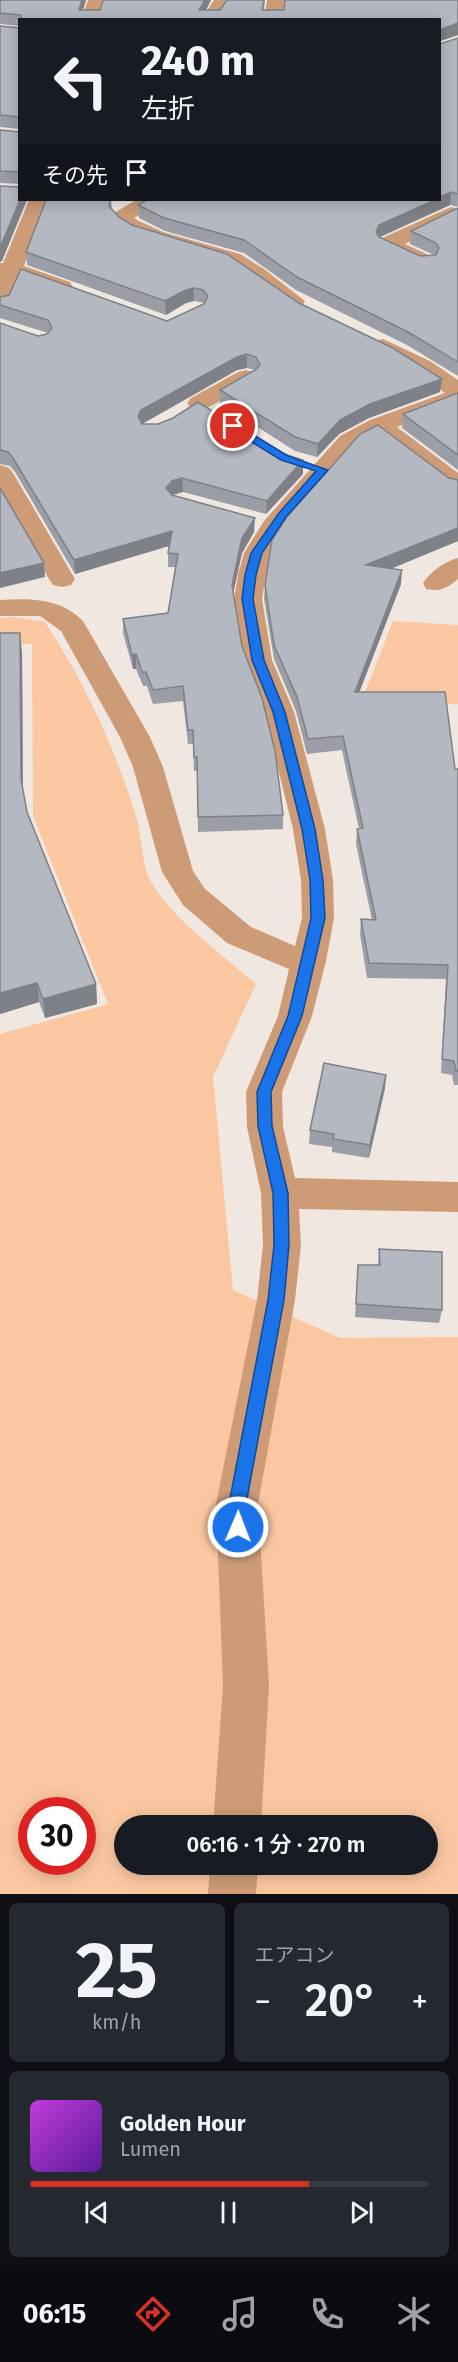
<!DOCTYPE html>
<html lang="ja">
<head>
<meta charset="utf-8">
<style>
  body { margin:0; font-family:"Fira Sans","Noto Sans JP",sans-serif; background:#242831; color:#f1f3f6; height:100vh; display:flex; flex-direction:column; font-size:22px; white-space:nowrap }
  * { box-sizing:border-box; margin:0 }
  p { font-size:20px; color:#9ea1a6 }
  .icon { flex:none; width:33px; height:33px; fill:none; stroke:currentColor; stroke-width:2; stroke-linecap:round; stroke-linejoin:round }
  .map { position:relative; height:1894px; overflow:hidden }
  .sheet { display:flex; flex-direction:column; gap:9px; padding:9px; background:#0d0f14; flex:1 }
  .sheet>* { flex:none }
  .banner { position:absolute; left:18px; top:18px; width:423px; height:183px; border-radius:0px; box-shadow:0 3px 15px #0003; background:#171b24; color:#f1f3f6; overflow:hidden }
  .speed { position:absolute; left:18px; top:1797px; display:flex; gap:12px; font-size:30px; font-weight:700; text-align:center }
  .speed>* { display:grid; place-content:center; width:78px; height:78px; border-radius:50%; background:#171b24; box-shadow:0 3px 15px #0003; line-height:1 }
  .speed .limit { border:9px solid #d22; background:#fff; color:#111 }
  .pin { position:absolute; display:grid; place-items:center; width:51px; height:51px; color:#fff; margin:-26px; border:3px solid #fff; border-radius:50%; box-shadow:0 2px 6px #0007 }
  .me { position:absolute; width:66px; margin:-33px; rotate:1deg; stroke-linejoin:round; filter:drop-shadow(0 0 4px #0008) }
  .turn { display:flex; align-items:center; gap:21px; height:126px; padding:0 24px; font-size:27px }
  .turn .icon { width:78px; height:78px; stroke-width:2.5 }
  .turn b { display:block; font-size:42px; line-height:51px }
  .then { display:flex; align-items:center; height:57px; padding:0 24px; background:#0003; gap:12px; font-size:22px }
  .big { font-size:45px; font-weight:600; line-height:1.1 }
  .sheet .widget { flex:1; display:flex; flex-direction:column; justify-content:center; gap:9px; min-width:0; padding:0 21px; border-radius:9px; background:#242831 }
  .sheet .dial { align-items:center; gap:0 }
  .dial b { font-size:78px; line-height:1 }
  .song { display:flex; align-items:center; gap:18px }
  .cover { width:72px; height:72px; border-radius:9px; background:linear-gradient(135deg,hsl(290 70% 55%),hsl(270 70% 35%)) }
  .played { height:6px; border-radius:3px; background:linear-gradient(90deg,#d93025 70%,#363941 70%) }
  .keys { display:flex; justify-content:space-around; direction:ltr }
  .heat { display:flex; justify-content:space-between; align-items:center; font-size:33px; direction:ltr }
  .sheet .tiles { flex:1; display:grid; gap:9px; grid-template-columns:1fr 1fr }
  .widget:last-child { grid-column:span 2 }
  .trip { position:absolute; left:114px; top:1815px; width:324px; height:60px; border-radius:30px; background:#171b24; box-shadow:0 3px 15px #0003; font-weight:600; line-height:60px; text-align:center }
  .menu { display:flex; height:96px; justify-content:space-around; align-items:center; background:#090b0e; color:#9ea1a6 }
  .menu .icon { width:42px; height:42px }
  .menu .current { color:#d93025 }
  .menu b { font-size:27px; color:#f1f3f6 }
  .map>svg:first-child { display:block }
</style>
</head>
<body>
<div class="map">
<svg width="458" height="1894" viewBox="0 0 458 1894">
  <rect width="100%" height="100%" fill="#f0e7e0"/>
  <g fill="#fbc7a1" fill-rule="evenodd">
    <path d="M13,617L45,622C84,681 115,748 136,816C142,835 141,860 149,878C168,916 224,956 256,984L213,1077L233,1290L340,1338L458,1337V1894H0V1034L108,1004L33,816L32,644L0,645V618ZM32,1810H82V1862H32ZM124,1826H428V1864H124Z"/>
    <polygon points="393,621 458,625 458,704 362,700"/>
  </g>
  <g fill="none" stroke-linecap="round" stroke-linejoin="round">
    <g fill="#cd9c77" fill-rule="evenodd">
      <polygon points="88,0 106,0 99,20 81,20"/>
      <polygon points="214,0 232,0 218,20 201,20"/>
      <polygon points="267,0 285,0 282,20 264,20"/>
      <polygon points="29,200 49,200 24,266 70,282 73,287 70,292 62,294 54,292 21,279 8,307 0,309 0,263 3,263"/>
      <polygon points="136,200 160,200 157,204 134,218 137,220 163,232 240,254 264,269 305,301 302,306 294,308 286,306 233,268 213,259 134,236 122,229 111,217 114,213"/>
      <path d="M451,207L458,209V218L405,244L433,257L436,262L433,267C415,271 396,256 380,249L377,244L380,239Z"/>
      <path d="M383,339L430,361L458,380V404L397,427L458,473V493L449,490L377,436L358,446L284,531L270,553L262,599L272,660L294,712L325,829L333,880L334,918L326,961L312,1016L282,1092L283,1127L295,1178L458,1182V1212L299,1209L301,1245L295,1300L258,1504L269,1685L261,1826H213L223,1685L216,1504L257,1300L263,1245L261,1193L247,1127L246,1092L278,1016L289,969L227,943L183,905L162,872L133,767L120,737L61,631L40,616H0V600C30,598 61,598 83,621L150,737L163,767L193,871L205,889L251,927L295,946L302,918L301,880L293,829L264,712L244,660L234,599L238,575L244,553L264,521L340,436L370,420L445,393L414,371L375,351L372,346L375,341Z"/>
      <polygon points="246,370 254,372 258,377 254,382 207,408 199,410 191,408 187,403 191,398 238,372"/>
      <polygon points="0,465 9,468 13,473 75,579 71,585 62,587 53,585 49,579 0,495"/>
      <path d="M458,558V579C447,588 441,592 426,589L423,583C430,572 445,561 458,558Z"/>
      <polygon points="210,1864 258,1864 256,1894 208,1894"/>
    </g>
  </g>
  <g fill="#9b9ea6">
    <polygon points="0,0 86,0 83,10 100,10 103,0 211,0 206,10 220,10 227,0 265,0 264,10 284,10 285,0 458,0 458,35 440,41 440,44 458,38 458,207 450,205 379,237 420,256 434,255 410,244 411,231 458,208 458,376 407,345 296,290 244,253 165,231 139,218 138,205 147,200 440,200 440,20 20,20 20,26 0,24"/>
    <polygon points="0,26 20,28 20,129 0,127"/>
    <polygon points="0,130 20,132 20,184 0,183"/>
    <polygon points="111,200 112,209 119,217 132,225 299,303 440,392 369,418 339,434 317,457 295,451 220,403 220,390 255,370 247,368 237,370 142,424 275,451 303,460 303,474 266,514 183,492 172,495 254,532 242,553 233,593 242,646 283,815 283,829 198,832 197,771 194,771 193,744 188,744 183,701 153,704 147,686 143,686 136,669 133,669 123,633 123,619 168,613 175,567 168,567 168,553 169,546 75,574 15,472 10,466 0,464 0,323 38,336 47,334 48,333 0,318 0,297 167,321 204,303 194,301 186,303 166,315 27,265 26,252"/>
    <polygon points="458,393 458,470 402,428 403,414"/>
    <polygon points="449,478 458,480 458,541 391,569 401,584 359,692 455,769 458,769 458,1085 454,1085 452,1075 441,1073 446,979 367,978 360,934 361,919 372,920 356,844 357,829 359,829 342,750 307,754 296,711 274,659 264,599 265,585"/>
    <polygon points="22,652 23,791 27,812 96,984 97,1004 45,1018 39,1002 0,1014"/>
    <polygon points="385,1088 369,1158 332,1152 332,1147 309,1144 310,1130"/>
    <polygon points="379,1249 442,1310 439,1323 355,1317 358,1265 378,1265"/>
  </g>
  <g fill="#7e8187">
    <polygon points="82,0 86,0 80,20 79,10"/>
    <polygon points="205,0 211,0 201,20 199,10"/>
    <polygon points="458,23 458,35 440,41 440,30"/>
    <polygon points="451,192 450,205 378,238 376,232 379,225 435,200 440,200 440,197"/>
    <polygon points="20,200 27,200 2,261 0,262 0,248"/>
    <polygon points="194,288 194,301 186,303 166,315 165,301 186,290"/>
    <polygon points="247,354 247,368 237,370 142,424 138,416 141,410 237,357"/>
    <polygon points="442,379 440,392 369,418 339,434 317,457 318,444 340,420 370,404"/>
    <polygon points="303,460 303,474 266,514 267,501"/>
    <polygon points="182,478 183,492 172,495 166,488 172,481"/>
    <polygon points="255,518 254,532 242,553 232,599 232,585 242,538"/>
    <polygon points="458,528 458,541 365,579 366,565"/>
    <polygon points="172,531 172,545 75,574 74,560"/>
    <polygon points="44,563 45,577 0,588 0,573"/>
    <polygon points="402,570 401,584 354,706 355,692"/>
    <polygon points="20,633 22,652 23,799 21,779"/>
    <polygon points="136,654 136,669 133,669 132,655"/>
    <polygon points="37,983 39,1002 0,1014 0,993"/>
    <polygon points="96,984 97,1004 45,1018 43,999"/>
    <polygon points="386,1075 385,1088 369,1158 370,1145"/>
  </g>
  <g fill="#b4b8c1" stroke="#7e8187" stroke-width="1.5">
    <polygon points="0,0 82,0 79,10 100,10 103,0 205,0 199,10 220,10 227,0 264,0 262,10 284,10 285,0 458,0 458,23 440,30 440,20 21,20 21,15 0,13"/>
    <polygon points="0,26 20,28 20,117 0,115"/>
    <polygon points="458,38 458,194 451,192 440,197 440,40 440,44"/>
    <polygon points="0,130 20,132 20,172 0,171"/>
    <polygon points="0,186 20,187 20,200 0,248"/>
    <polygon points="46,200 111,200 109,206 119,217 132,225 227,254 299,303 393,348 442,379 370,404 340,420 318,444 295,437 220,390 255,370 260,365 256,357 247,354 237,357 141,410 138,416 142,424 158,424 173,418 198,402 275,451 303,460 267,501 182,478 172,481 166,488 172,495 255,518 242,538 232,585 242,646 262,698 275,751 283,815 198,817 197,757 194,757 193,730 188,730 183,686 153,690 146,672 142,672 136,654 132,655 123,619 168,613 178,554 168,553 172,531 74,560 13,458 8,452 0,450 0,323 38,336 47,334 52,328 48,320 0,305 0,297 9,295 21,269 167,321 204,304 208,296 203,290 194,288 186,290 165,301 26,252"/>
    <polygon points="147,200 435,200 379,225 376,232 379,237 420,256 436,255 439,248 436,243 411,231 458,208 458,362 408,332 297,277 244,240 164,218 138,205"/>
    <polygon points="458,393 458,455 403,414"/>
    <polygon points="378,425 449,478 458,480 458,528 366,565 402,570 355,692 445,692 455,769 458,769 458,1071 456,1071 454,1061 442,1059 448,965 369,963 361,919 376,920 357,829 363,828 343,736 308,739 297,697 274,645 265,585 272,540 286,518 360,434"/>
    <polygon points="0,488 44,563 0,573"/>
    <polygon points="0,633 20,633 21,779 27,812 96,984 43,999 37,983 0,993"/>
    <polygon points="324,1063 386,1075 370,1145 333,1139 334,1134 310,1130"/>
    <polygon points="379,1249 442,1252 442,1310 356,1304 358,1265 380,1265"/>
  </g>
  <polygon fill="#1a73e8" stroke="#114b97" stroke-width="1.5" points="229,424 236,424 288,456 328,470 286,517 262,553 256,575 253,599 264,660 285,712 315,829 323,880 325,918 302,1016 271,1092 272,1126 288,1193 289,1245 284,1300 246,1504 247,1527 245,1532 238,1535 232,1532 230,1527 229,1504 268,1300 274,1245 273,1193 258,1126 257,1092 288,1016 311,918 310,880 302,829 273,712 252,660 242,599 245,575 251,553 279,513 316,471 281,460 229,428"/>
</svg>
<div class="speed"><div class="limit">30</div></div>
<div class="pin" style="left:233px;top:426px;background:#d93025"><svg class="icon" aria-label="arrive" viewBox="0 0 24 24"><path d="M6 21V4h12l-3 4 3 4H6"/></svg></div>
<svg class="me" style="left:238px;top:1527px" viewBox="-20 -20 40 40"><circle r="17" fill="#1a73e8" stroke="#fff" stroke-width="3"/><path d="M0-11L8 9 0 5-8 9z" fill="#fff"/></svg>
<div class="trip">06:16 · 1 分 · 270 m</div>
<div class="banner">
<div class="turn"><svg class="icon" aria-label="left" viewBox="0 0 24 24"><path d="M17 20v-9H6M10 6l-5 5 5 5"/></svg><div><b>240 m</b>左折</div></div>
<div class="then">その先<svg class="icon" aria-label="arrive" viewBox="0 0 24 24"><path d="M6 21V4h12l-3 4 3 4H6"/></svg></div>
</div>
</div>
<section class="sheet">
<div class="tiles">
<div class="widget dial"><b>25</b><p>km/h</p></div>
<div class="widget"><p>エアコン</p>
<div class="heat"><a>−</a><b class="big">20°</b><a>+</a></div>
</div>
<div class="widget">
<div class="song"><i class="cover"></i><div><b>Golden Hour</b><p>Lumen</p></div></div>
<div class="played"></div>
<div class="keys"><svg class="icon" aria-label="previous" viewBox="0 0 24 24"><path d="M18 5L8 12l10 7zM5 5v14"/></svg><svg class="icon" aria-label="pause" viewBox="0 0 24 24"><path d="M8 5v14M16 5v14"/></svg><svg class="icon" aria-label="next" viewBox="0 0 24 24"><path d="M6 5l10 7-10 7zM19 5v14"/></svg></div>
</div>
</div>
</section>
<nav class="menu">
<b>06:15</b>
<svg class="icon current" aria-label="directions" viewBox="0 0 24 24"><path d="M12 3l9 9-9 9-9-9zM9 14v-3h6M13 9l2 2-2 2"/></svg>
<svg class="icon" aria-label="music" viewBox="0 0 24 24"><path d="M9 18V5l10-2v13"/><circle cx="6" cy="18" r="3"/><circle cx="16" cy="16" r="3"/></svg>
<svg class="icon" aria-label="phone" viewBox="0 0 24 24"><path d="M5 4h4l2 5-3 2q2 4 5 5l2-3 5 2v4C11 20 4 13 5 4z"/></svg>
<svg class="icon" aria-label="climate" viewBox="0 0 24 24"><path d="M12 3v18M4 7l16 10M4 17L20 7"/></svg>
</nav>
</body>
</html>
